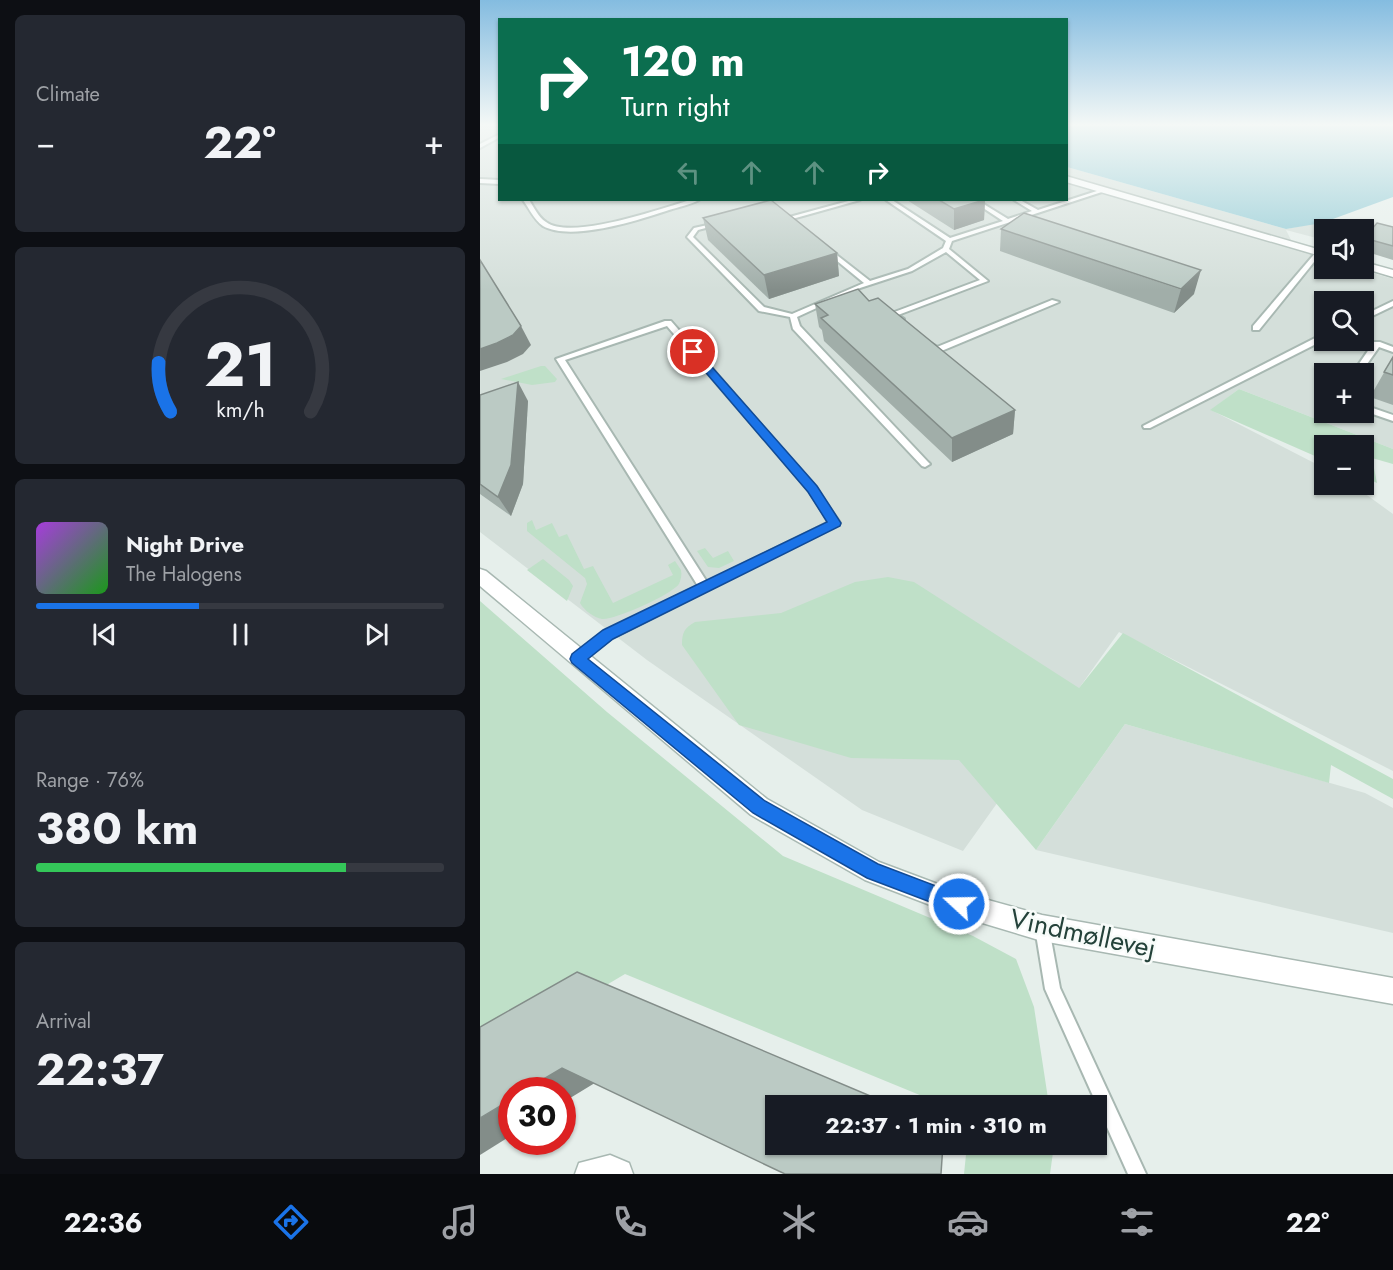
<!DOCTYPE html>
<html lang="en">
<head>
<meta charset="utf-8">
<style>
  body { margin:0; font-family:Jost,sans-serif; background:#242831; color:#f1f3f6; height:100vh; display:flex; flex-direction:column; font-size:22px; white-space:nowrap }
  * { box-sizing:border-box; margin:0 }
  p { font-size:20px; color:#9ea1a6 }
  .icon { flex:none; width:33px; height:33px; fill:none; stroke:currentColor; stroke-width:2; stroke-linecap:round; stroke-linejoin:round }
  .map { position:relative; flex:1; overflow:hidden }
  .panel { display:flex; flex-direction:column; gap:15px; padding:15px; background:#0d0f14; width:480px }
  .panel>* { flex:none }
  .hud { position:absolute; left:18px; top:18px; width:570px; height:183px; border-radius:0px; box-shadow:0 2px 4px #0004; background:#0b6e4f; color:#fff; overflow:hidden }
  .controls { position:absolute; left:834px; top:219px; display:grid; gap:12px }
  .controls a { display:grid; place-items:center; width:60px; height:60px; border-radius:0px; background:#171b24; box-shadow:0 2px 4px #0004; font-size:30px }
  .speed { position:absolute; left:18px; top:1077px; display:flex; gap:12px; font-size:30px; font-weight:700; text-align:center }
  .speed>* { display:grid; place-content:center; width:78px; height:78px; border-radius:50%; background:#171b24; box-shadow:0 2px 4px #0004; line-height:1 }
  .speed .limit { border:9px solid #d22; background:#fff; color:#111 }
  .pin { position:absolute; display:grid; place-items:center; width:51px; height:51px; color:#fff; margin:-26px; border:3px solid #fff; border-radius:50%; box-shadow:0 2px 6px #0007 }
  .me { position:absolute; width:66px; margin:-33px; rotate:291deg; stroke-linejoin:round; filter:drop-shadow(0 0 4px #0008) }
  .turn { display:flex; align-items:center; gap:21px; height:126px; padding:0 24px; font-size:27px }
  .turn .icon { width:78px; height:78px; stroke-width:2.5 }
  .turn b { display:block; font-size:42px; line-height:51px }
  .lanes { display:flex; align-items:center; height:57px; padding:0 24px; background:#0003; justify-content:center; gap:30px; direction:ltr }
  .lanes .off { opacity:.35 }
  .big { font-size:45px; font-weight:700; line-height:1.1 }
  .panel .card { flex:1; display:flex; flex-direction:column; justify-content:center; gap:9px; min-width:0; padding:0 21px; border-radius:9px; background:#242831 }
  .panel .dial { align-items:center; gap:0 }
  .dial svg { height:156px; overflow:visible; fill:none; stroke:#363941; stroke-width:7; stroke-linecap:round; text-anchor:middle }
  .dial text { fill:#f1f3f6; stroke:none }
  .song { display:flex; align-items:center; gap:18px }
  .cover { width:72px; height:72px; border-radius:9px; background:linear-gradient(135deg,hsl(280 70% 55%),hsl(120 70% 35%)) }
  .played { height:6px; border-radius:3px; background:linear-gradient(90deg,#1a73e8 40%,#363941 40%) }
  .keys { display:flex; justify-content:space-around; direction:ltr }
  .heat { display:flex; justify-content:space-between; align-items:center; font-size:33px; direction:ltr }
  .charge { height:9px; border-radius:4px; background:linear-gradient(90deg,#34c759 76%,#363941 0) }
  .trip { position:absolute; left:285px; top:1095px; width:342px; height:60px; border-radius:0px; background:#171b24; box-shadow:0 2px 4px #0004; font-weight:700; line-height:60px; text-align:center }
  .tab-bar { display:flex; height:96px; justify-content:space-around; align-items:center; background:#090b0e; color:#9ea1a6 }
  .tab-bar .icon { width:42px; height:42px }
  .tab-bar .selected { color:#1a73e8 }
  .tab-bar b { font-size:27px; color:#f1f3f6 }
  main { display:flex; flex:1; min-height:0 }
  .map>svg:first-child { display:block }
</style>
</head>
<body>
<main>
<section class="panel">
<div class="card"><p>Climate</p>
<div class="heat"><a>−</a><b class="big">22°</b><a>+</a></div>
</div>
<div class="card dial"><svg viewBox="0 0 100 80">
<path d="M14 69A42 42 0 1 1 86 69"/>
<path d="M14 69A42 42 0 0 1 8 44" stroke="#1a73e8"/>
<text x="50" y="56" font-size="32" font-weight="700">21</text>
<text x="50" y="72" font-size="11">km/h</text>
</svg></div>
<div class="card">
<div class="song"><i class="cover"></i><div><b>Night Drive</b><p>The Halogens</p></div></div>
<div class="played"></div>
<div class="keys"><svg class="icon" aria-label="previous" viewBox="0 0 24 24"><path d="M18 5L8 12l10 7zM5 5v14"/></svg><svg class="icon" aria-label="pause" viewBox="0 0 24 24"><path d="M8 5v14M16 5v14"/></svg><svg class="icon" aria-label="next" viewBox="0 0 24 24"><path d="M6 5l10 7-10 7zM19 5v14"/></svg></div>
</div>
<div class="card"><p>Range · 76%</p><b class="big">380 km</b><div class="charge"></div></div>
<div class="card"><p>Arrival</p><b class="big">22:37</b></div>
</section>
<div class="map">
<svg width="913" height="1174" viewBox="0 0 913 1174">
  <rect width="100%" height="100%" fill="#e6efeb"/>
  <g fill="#d4dfda" fill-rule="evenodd">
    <path d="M0,126H19L20,200H586L587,167L806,229L847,221L877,229L844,230V240L806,230L815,248L844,258V268L879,269L913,279V449L759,389L731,410L844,468V484L873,485L913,514V771L639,632L483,851L382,810L167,660L0,532ZM844,302H884V340H844ZM844,374H884V412H844Z"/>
    <polygon points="645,724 885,793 913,808 913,933 556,850"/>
  </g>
  <g fill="#bfe0c8">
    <polygon points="61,366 65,366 77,379 75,382 52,385 21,379"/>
    <polygon points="759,389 913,449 913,464 892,458 897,483 884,477 884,446 844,446 844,460 730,410"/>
    <path d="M52,520L56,530L72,523L79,537L87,534L104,569L113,566L133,603L193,575L188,565L195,561L201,570C202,575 201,579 199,584C191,595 135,620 122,619C114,618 104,610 100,603L107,584L105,578L47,531V523Z"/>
    <polygon points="225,548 233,558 248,551 254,561 239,568 228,567 217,551"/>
    <polygon points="63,559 89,580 93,586 87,601 47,570"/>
    <path d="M408,577L434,582L599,688L643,633L913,779V799L851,765L849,783L645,724L556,850L479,760L371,758L259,725L202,645C202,633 204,628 215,622L301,613L375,582Z"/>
    <polygon points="0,601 127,712 303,856 493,936 536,959 554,1007 569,1105 464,1105 145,974 0,1060"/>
    <polygon points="487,1145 574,1145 570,1174 484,1174"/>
  </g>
  <polygon fill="#8ec9d4" points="586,126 913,126 913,197 842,223 806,229 587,167"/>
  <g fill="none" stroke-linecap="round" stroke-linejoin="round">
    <defs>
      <g id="service">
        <polygon points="20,134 20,137 0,148 0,144"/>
        <polygon points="0,179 20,180 20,184 0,183"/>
        <polygon points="623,189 628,190 472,241 469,249 508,281 418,315 424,319 424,323 418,323 409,314 500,280 466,252 432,271 380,288 317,317 320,326 448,462 450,464 445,467 442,466 313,329 310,317 279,311 207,237 214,228 241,222 241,224 218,230 213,237 284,307 312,314 384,283 345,251 345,249 349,249 390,281 428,269 463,248 466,241 406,200 412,200 470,238 523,221 491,200 497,200 528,219 552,211 534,200 540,200 558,210"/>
        <path d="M43,200H49C54,207 58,217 66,222C92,241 181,208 211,200H219C210,205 198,207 189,210C159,220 91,242 63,226C54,220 49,208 43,200Z"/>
        <polygon points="372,200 380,200 305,221 302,219"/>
        <polygon points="837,251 842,252 779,330 773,330 773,326"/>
        <polygon points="572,300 579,302 459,352 453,352 445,344 449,342 457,347"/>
        <polygon points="913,301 913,306 884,320 884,315"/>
        <path d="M185,321H191L335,487L360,523L358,525L132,638L97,664L93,662L91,659L93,656L124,632L218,586L76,359ZM187,326L329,491L349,522L227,582L85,360Z"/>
        <polygon points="841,335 844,335 844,340 670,428 664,428 663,426"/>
        <polygon points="894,342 900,342 913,347 913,352 899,347 880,374 872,374"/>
        <polygon points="884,405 913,415 913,421 884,411"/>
        <polygon points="562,921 567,923 569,928 580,988 666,1174 648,1174 565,989 555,928 557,923"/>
      </g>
      <g id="minor">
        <polygon points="586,176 844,251 844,257 586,182"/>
        <polygon points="884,262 913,270 913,277 883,268"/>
        <polygon points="0,569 6,571 287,799 399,862 479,892 562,915 913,978 913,1004 562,941 479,916 385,880 271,815 0,586"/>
        <polygon points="130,1155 149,1163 153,1174 95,1174 99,1163"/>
      </g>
    </defs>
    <use href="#service" stroke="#a8b8b2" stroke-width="4"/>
    <use href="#minor" stroke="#a8b8b2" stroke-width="3"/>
    <use href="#service" fill="#fff" fill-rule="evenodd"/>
    <use href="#minor" fill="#fff" fill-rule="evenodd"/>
  </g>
  <g fill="#a1aea9">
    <polygon points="427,200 505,200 504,220 474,230"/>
    <polygon points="223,218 357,253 359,276 289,299 228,240"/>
    <polygon points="913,227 913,260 884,251 884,238"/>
    <polygon points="521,229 714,294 694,313 520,251"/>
    <polygon points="389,301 535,410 533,434 472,462 344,341 342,330 339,327 335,304"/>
    <polygon points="913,357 913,405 890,397"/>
    <polygon points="0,395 48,401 43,484 31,516 0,494"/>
  </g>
  <g fill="#838d89">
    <polygon points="505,200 504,220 474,230 474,209"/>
    <polygon points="357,253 359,276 289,299 284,275"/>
    <polygon points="721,270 714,294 694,313 701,289"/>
    <polygon points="41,326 51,345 43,354 27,362 0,371 0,349"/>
    <polygon points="38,382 48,401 43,484 31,516 18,497"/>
    <polygon points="535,410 533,434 472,462 472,438"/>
    <polygon points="82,1068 123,1078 82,1103 82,1090 45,1090"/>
    <polygon points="32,1099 32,1135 0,1155 0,1118"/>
  </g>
  <g fill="#bbcac4" stroke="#838d89" stroke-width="1.5">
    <polygon points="291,200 357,253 284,275 223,218"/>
    <polygon points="459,200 504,200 474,209"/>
    <polygon points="544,213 721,270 701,289 521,229"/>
    <polygon points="897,223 913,227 913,246 884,238"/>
    <polygon points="0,260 41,326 33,335 17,343 0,349"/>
    <polygon points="378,289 389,301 398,298 535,410 472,438 341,318 348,315 335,304"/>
    <polygon points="913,357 913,375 904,372"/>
    <polygon points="38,382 31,465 18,497 0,484 0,395"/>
    <polygon points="97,972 414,1106 296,1106 296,1144 463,1144 461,1174 305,1174 82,1068 45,1090 32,1090 32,1099 0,1118 0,1027"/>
  </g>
  <linearGradient id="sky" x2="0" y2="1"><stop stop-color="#84bce0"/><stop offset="0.43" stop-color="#f4f8f6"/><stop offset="1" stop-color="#f4f8f6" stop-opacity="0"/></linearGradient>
  <rect width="913" height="290" fill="url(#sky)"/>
  <polygon fill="#1a73e8" stroke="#114b97" stroke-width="1.5" points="210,350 217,350 337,486 361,523 360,526 133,639 108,659 285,801 398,864 485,897 488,904 485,910 479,913 387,878 273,813 92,663 90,659 92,654 123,630 347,522 328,492 210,354"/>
  <g text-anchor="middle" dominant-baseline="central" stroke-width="5" stroke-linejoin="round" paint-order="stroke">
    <g font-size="27" fill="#24423a" stroke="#f7fbf9">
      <text transform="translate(603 933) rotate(12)">Vindmøllevej</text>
    </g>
  </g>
</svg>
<div class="controls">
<a><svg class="icon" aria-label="sound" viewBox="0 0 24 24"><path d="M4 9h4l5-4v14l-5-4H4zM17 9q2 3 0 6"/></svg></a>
<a><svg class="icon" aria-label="search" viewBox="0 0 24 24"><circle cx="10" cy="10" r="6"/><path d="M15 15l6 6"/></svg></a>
<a>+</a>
<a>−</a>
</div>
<div class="speed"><div class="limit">30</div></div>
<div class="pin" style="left:213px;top:352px;background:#d93025"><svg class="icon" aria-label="arrive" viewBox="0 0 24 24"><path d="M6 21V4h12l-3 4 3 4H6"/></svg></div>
<svg class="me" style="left:479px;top:904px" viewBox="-20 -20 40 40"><circle r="17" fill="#1a73e8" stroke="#fff" stroke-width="3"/><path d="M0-11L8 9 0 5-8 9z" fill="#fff"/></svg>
<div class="trip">22:37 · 1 min · 310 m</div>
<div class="hud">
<div class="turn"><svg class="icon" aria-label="right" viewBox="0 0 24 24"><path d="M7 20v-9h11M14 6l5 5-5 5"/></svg><div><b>120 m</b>Turn right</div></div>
<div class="lanes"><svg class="icon off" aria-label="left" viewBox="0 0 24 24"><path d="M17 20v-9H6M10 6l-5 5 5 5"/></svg><svg class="icon off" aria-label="ahead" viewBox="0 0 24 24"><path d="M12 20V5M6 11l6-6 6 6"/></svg><svg class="icon off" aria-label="ahead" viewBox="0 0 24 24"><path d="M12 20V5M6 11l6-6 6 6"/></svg><svg class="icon" aria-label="right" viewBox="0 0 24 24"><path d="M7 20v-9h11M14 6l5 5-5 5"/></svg></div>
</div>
</div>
</main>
<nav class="tab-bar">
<b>22:36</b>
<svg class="icon selected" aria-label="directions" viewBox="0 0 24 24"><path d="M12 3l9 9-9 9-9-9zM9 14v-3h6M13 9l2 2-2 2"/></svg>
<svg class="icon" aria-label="music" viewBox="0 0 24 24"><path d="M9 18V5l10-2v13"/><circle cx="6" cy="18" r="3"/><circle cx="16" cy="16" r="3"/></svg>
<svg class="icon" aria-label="phone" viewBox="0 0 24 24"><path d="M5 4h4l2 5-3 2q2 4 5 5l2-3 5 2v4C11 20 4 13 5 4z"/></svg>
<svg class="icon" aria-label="climate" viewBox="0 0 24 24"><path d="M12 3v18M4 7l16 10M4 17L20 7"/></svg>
<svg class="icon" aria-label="car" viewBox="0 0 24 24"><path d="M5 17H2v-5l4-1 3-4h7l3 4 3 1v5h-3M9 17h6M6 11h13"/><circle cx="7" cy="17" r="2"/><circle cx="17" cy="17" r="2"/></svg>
<svg class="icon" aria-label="filters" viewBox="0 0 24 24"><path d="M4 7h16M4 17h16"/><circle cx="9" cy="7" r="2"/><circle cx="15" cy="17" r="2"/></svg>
<b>22°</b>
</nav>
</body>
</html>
